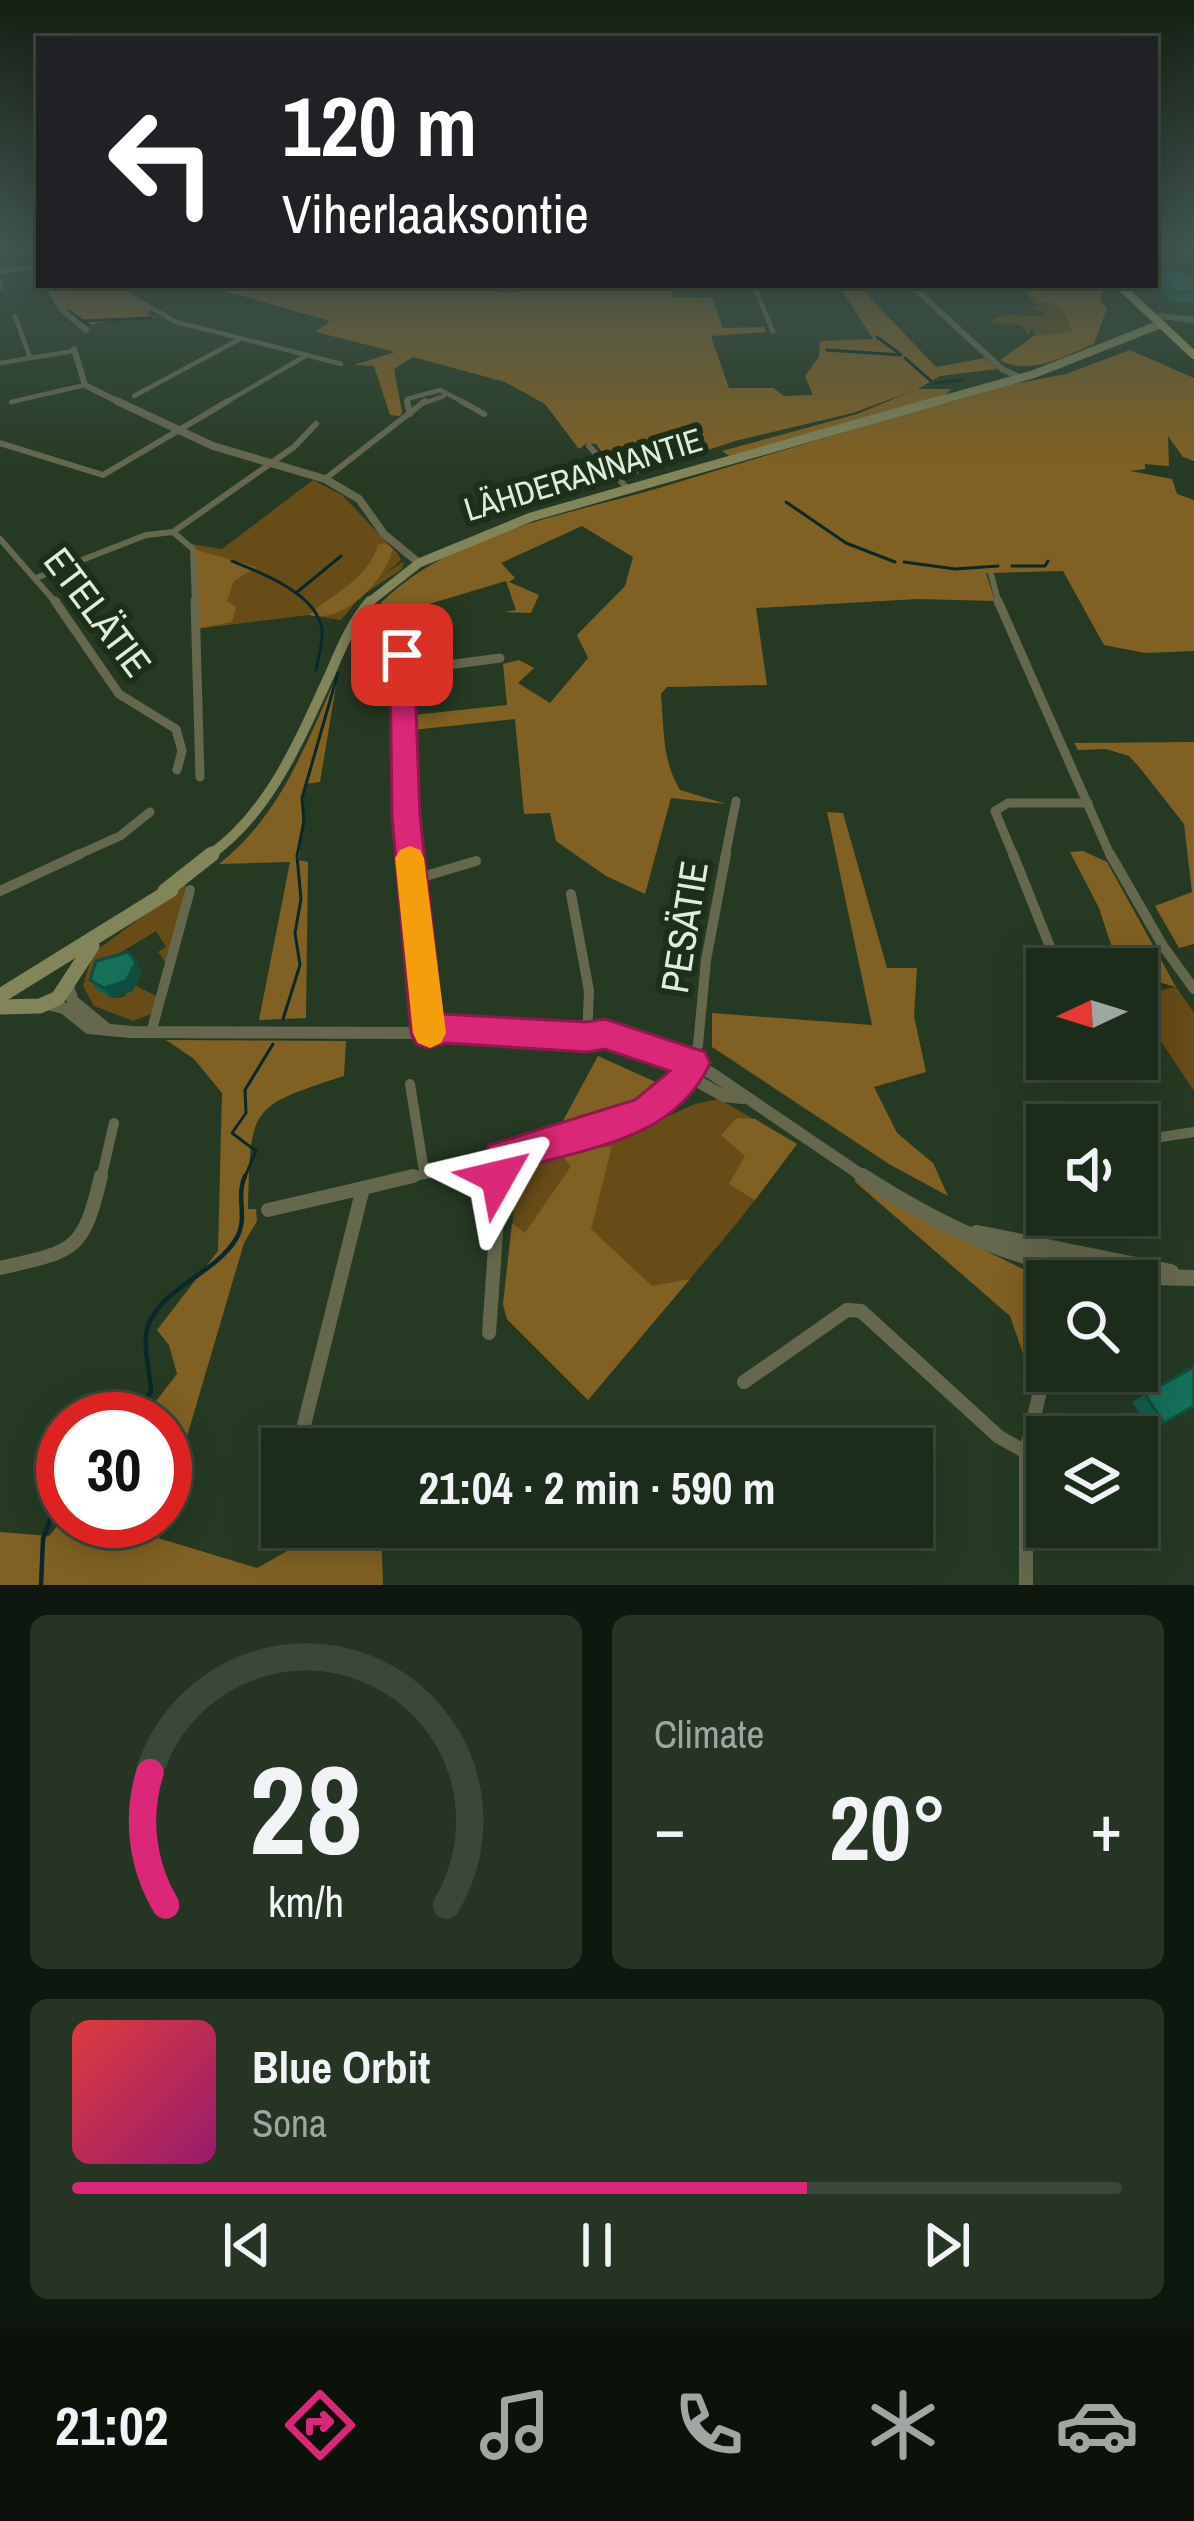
<!DOCTYPE html>
<html lang="en">
<head>
<meta charset="utf-8">
<style>
  body { margin:0; font-family:"Archivo Narrow",sans-serif; background:#253423; color:#f1f3f6; height:100vh; display:flex; flex-direction:column; font-size:45px; white-space:nowrap }
  * { box-sizing:border-box; margin:0 }
  p { font-size:39px; color:#a0a7a2 }
  .icon { flex:none; width:66px; height:66px; fill:none; stroke:currentColor; stroke-width:2; stroke-linecap:round; stroke-linejoin:round }
  .map { position:relative; height:1585px; overflow:hidden }
  .sheet { display:flex; flex-direction:column; gap:30px; padding:30px; background:#0f180e; flex:1 }
  .sheet>* { flex:none }
  .top-card { position:absolute; left:36px; top:36px; width:1122px; height:252px; border-radius:0px; box-shadow:0 6px 30px #0003,0 0 0 3px #3a4839; background:#202124; color:#fff; overflow:hidden }
  .needle { width:78px; rotate:266deg }
  .tools { position:absolute; left:1026px; top:948px; display:grid; gap:24px }
  .tools a { display:grid; place-items:center; width:132px; height:132px; border-radius:0px; background:#1c2c1a; box-shadow:0 6px 30px #0003,0 0 0 3px #3a4839; font-size:60px }
  .speed { position:absolute; left:36px; top:1392px; display:flex; gap:24px; font-size:60px; font-weight:700; text-align:center }
  .speed>* { display:grid; place-content:center; width:156px; height:156px; border-radius:50%; background:#1c2c1a; box-shadow:0 6px 30px #0003,0 0 0 3px #3a4839; line-height:1 }
  .speed .limit { border:18px solid #d22; background:#fff; color:#111 }
  .pin { position:absolute; display:grid; place-items:center; width:102px; height:102px; color:#fff; margin:-51px; border-radius:24px; box-shadow:0 6px 18px #0006 }
  .me { position:absolute; width:132px; margin:-66px; rotate:53deg; stroke-linejoin:round; filter:drop-shadow(0 0 9px #0008) }
  .turn { display:flex; align-items:center; gap:42px; height:252px; padding:0 48px; font-size:54px }
  .turn .icon { width:156px; height:156px; stroke-width:2.5 }
  .turn b { display:block; font-size:84px; line-height:102px }
  .big { font-size:90px; font-weight:800; line-height:1.1 }
  .sheet .card { flex:1; display:flex; flex-direction:column; justify-content:center; gap:18px; min-width:0; padding:0 42px; border-radius:18px; background:#253423 }
  .sheet .dial { align-items:center; gap:0 }
  .dial svg { height:312px; overflow:visible; fill:none; stroke:#3a4839; stroke-width:7; stroke-linecap:round; text-anchor:middle }
  .dial text { fill:#f1f3f6; stroke:none }
  .song { display:flex; align-items:center; gap:36px }
  .cover { width:144px; height:144px; border-radius:18px; background:linear-gradient(135deg,hsl(0 70% 55%),hsl(320 70% 35%)) }
  .played { height:12px; border-radius:6px; background:linear-gradient(90deg,#db2777 70%,#3a4839 70%) }
  .keys { display:flex; justify-content:space-around; direction:ltr }
  .heat { display:flex; justify-content:space-between; align-items:center; font-size:66px; direction:ltr }
  .sheet .tiles { flex:1; display:grid; gap:30px; grid-template-columns:1fr 1fr }
  .card:last-child { grid-column:span 2 }
  .trip { position:absolute; left:261px; top:1428px; width:672px; height:120px; border-radius:0px; background:#1c2c1a; box-shadow:0 6px 30px #0003,0 0 0 3px #3a4839; font-weight:800; line-height:120px; text-align:center }
  .menu { display:flex; height:192px; justify-content:space-around; align-items:center; background:#0b120a; color:#a0a7a2 }
  .menu .icon { width:84px; height:84px }
  .menu .current { color:#db2777 }
  .menu b { font-size:54px; color:#f1f3f6 }
  .map>svg:first-child { display:block }
</style>
</head>
<body>
<div class="map">
<svg width="1194" height="1585" viewBox="0 0 1194 1585">
  <rect width="100%" height="100%" fill="#263a23"/>
  <g fill="#674c17">
    <path d="M1020,285H1025L1041,302C1064,303 1064,315 1073,333L1034,336L1035,330L1030,329L1029,336L1021,325L994,324L992,320L1004,315L1043,316L1045,312L1027,309L1036,306Z"/>
    <polygon points="313,480 342,495 398,554 401,560 386,573 404,561 402,569 361,596 341,620 309,615 195,629 191,544 222,549"/>
    <polygon points="186,884 166,963 158,952 166,947 156,931 100,965 111,998 123,997 135,985 156,996 151,1014 133,1021 94,1006 83,986 93,953"/>
    <polygon points="1176,987 1194,1013 1194,1091 1137,1005 1137,995"/>
    <polygon points="719,1099 797,1144 737,1223 588,1400 507,1319 503,1304 513,1245 513,1174 518,1166 633,1132 695,1104"/>
  </g>
  <g fill="#816123">
    <path d="M51,285H109L151,310L147,313L153,317L162,315C138,326 113,316 89,326L64,310Z"/>
    <path d="M203,285H486C497,297 522,295 533,285H670L673,297L712,298L723,328L764,327L766,332L711,336L729,388H773L784,396L813,395L805,376L819,357L820,341L873,339L842,291L827,285H858L936,367L985,358L997,369L940,376L918,389H951L945,396L729,456L722,451L857,414L915,390L853,413L735,441L621,479L596,444L587,443L579,449L545,404L505,382L413,357L394,369L402,412L400,416L390,415L374,366L354,365L395,352L316,332L330,321Z"/>
    <path d="M1025,285H1104L1100,300L1107,308L1094,344C1067,355 1030,377 1000,360L1034,336L1072,332C1065,315 1063,303 1041,302Z"/>
    <path d="M1130,350L1194,378V461L1183,457L1168,436L1169,466L1145,464V469L1130,471L1172,479L1177,494L1194,500V651L1145,653L1104,645L1063,571L986,573L995,601L918,599L756,608L767,685L667,687L661,694C664,728 662,761 680,790L726,804L671,798L645,894L606,876L556,841L550,813L524,814L515,719L413,730V715L507,705L503,664L519,660L534,668L518,683L550,703L588,658L577,635L625,586L633,557L582,526L501,563L515,578L509,582L539,595L531,613L504,612L516,610L506,581L402,612L376,608C449,531 570,515 669,485C778,452 887,419 997,387L1066,374Z"/>
    <path d="M385,543L393,549C384,581 345,624 309,615C335,591 367,581 378,545Z"/>
    <polygon points="193,549 257,567 234,581 227,601 236,607 232,622 195,629"/>
    <path d="M338,673L320,782L305,784L299,860L308,862L306,1018L259,1020L290,862L219,864C281,815 306,744 338,673Z"/>
    <polygon points="1194,742 1194,944 1179,948 1155,906 1192,892 1184,824 1140,768 1129,756 1106,749 1078,750 1074,743"/>
    <polygon points="827,812 843,813 887,968 917,968 914,1016 926,1072 874,1087 897,1133 933,1163 948,1196 889,1164 712,1047 712,1013 872,1025"/>
    <polygon points="1083,851 1107,862 1176,987 1137,976 1137,969 1112,969 1117,963 1099,908 1070,852"/>
    <path d="M166,1040L346,1041L344,1076C247,1107 251,1108 248,1209H256L257,1221L244,1243L165,1511V1419H142L177,1374L169,1345L157,1330L218,1251L222,1093L194,1059Z"/>
    <path d="M598,1056L669,1088C633,1114 601,1121 558,1130Z"/>
    <polygon points="737,1118 755,1119 797,1144 755,1200 729,1184 745,1156 721,1135"/>
    <polygon points="612,1146 591,1229 652,1286 690,1279 588,1400 507,1319 503,1304 512,1223 525,1233 571,1166 560,1154"/>
    <polygon points="853,1180 920,1219 1025,1270 1039,1300 1038,1325 1027,1365 1010,1316"/>
    <polygon points="63,1519 162,1521 158,1538 257,1568 330,1527 381,1527 383,1585 0,1585 0,1532 49,1536"/>
  </g>
  <g fill="none" stroke-linecap="round" stroke-linejoin="round">
    <g stroke="#0a282a" stroke-width="3">
      <polyline points="68,311 89,325"/>
      <polyline points="83,321 151,318"/>
      <polyline points="877,337 900,354"/>
      <polyline points="827,350 901,355"/>
      <polyline points="905,358 931,381"/>
      <polyline points="935,383 962,380"/>
      <polyline points="786,502 846,543 895,562"/>
      <path d="M232,561C261,573 319,594 322,631C323,643 318,658 316,670"/>
      <polyline points="904,562 955,569 998,566"/>
      <polyline points="1012,566 1045,566 1048,561"/>
      <polyline points="296,593 341,556"/>
      <polyline points="283,1019 300,965 295,933 301,899 297,856 304,821 302,798 338,673"/>
      <polyline points="244,1179 256,1151 232,1133 246,1113 245,1090 273,1044"/>
    </g>
    <g stroke="#0a282a" stroke-width="4.5">
      <path d="M129,1419L151,1392C150,1373 142,1343 148,1326C162,1287 215,1274 236,1239C249,1218 235,1197 245,1176"/>
      <polyline points="41,1585 43,1539 63,1483"/>
    </g>
    <g stroke="#66684e" stroke-width="4.5">
      <polyline points="0,272 39,266"/>
      <polyline points="0,282 0,288"/>
      <polyline points="112,285 176,322 307,355 223,404"/>
      <polyline points="754,285 773,332"/>
      <polyline points="15,316 30,357"/>
      <polyline points="307,355 341,364"/>
      <polyline points="0,363 74,351"/>
      <polyline points="134,396 240,339"/>
      <polyline points="11,402 85,385"/>
      <polyline points="408,404 407,399 440,390 467,404"/>
      <polyline points="422,404 444,396"/>
    </g>
    <g stroke="#66684e" stroke-width="6">
      <polyline points="407,401 410,414"/>
      <polyline points="461,401 484,414"/>
      <polyline points="0,443 103,475 228,401"/>
      <polyline points="589,446 628,489"/>
      <polyline points="325,479 425,401"/>
      <polyline points="0,539 57,604"/>
      <polyline points="991,574 999,604"/>
      <polyline points="36,578 146,535 173,532"/>
      <polyline points="195,604 193,549 173,532 294,447 316,424"/>
    </g>
    <g stroke="#66684e" stroke-width="9">
      <polyline points="55,601 119,694 176,729 182,751 177,770"/>
      <polyline points="195,601 200,777"/>
      <polyline points="998,601 1111,857"/>
      <polyline points="402,653 410,857"/>
      <polyline points="403,671 500,658"/>
      <polyline points="73,857 120,836 150,812"/>
      <polyline points="725,857 736,801"/>
      <polyline points="1014,857 995,811 1008,803 1088,803"/>
    </g>
    <g stroke="#66684e" stroke-width="10">
      <polyline points="410,854 428,1033"/>
      <polyline points="1013,854 1059,969"/>
      <polyline points="1110,854 1163,946 1194,989"/>
      <polyline points="412,880 476,861"/>
      <polyline points="0,891 80,854"/>
      <polyline points="571,894 589,991 587,1037"/>
      <polyline points="151,1033 190,890"/>
      <polyline points="410,1084 424,1171"/>
      <polyline points="1137,1147 1155,1138 1194,1132"/>
      <polyline points="101,1179 114,1123"/>
      <polyline points="401,1179 501,1158 632,1120 679,1087 698,1045 706,960 726,854"/>
      <polyline points="500,1179 501,1158"/>
    </g>
    <g stroke="#66684e" stroke-width="14">
      <polyline points="268,1210 363,1188"/>
      <path d="M0,1268C75,1251 83,1252 101,1176"/>
      <polyline points="489,1333 500,1176"/>
      <polyline points="744,1382 847,1310 861,1311 999,1437 1026,1452"/>
      <polyline points="303,1429 363,1188 413,1176"/>
      <polyline points="1026,1585 1026,1452 1047,1361"/>
    </g>
    <g stroke="#66684e" stroke-width="6">
      <polyline points="48,285 61,309 86,330"/>
      <polyline points="911,285 1002,369 1021,378"/>
      <polyline points="1160,316 1194,320"/>
      <polyline points="74,349 85,385 123,404"/>
    </g>
    <polyline stroke="#66684e" stroke-width="8" points="117,401 213,446 325,479 359,499 384,534 419,563"/>
    <g stroke="#66684e" stroke-width="12">
      <polyline points="68,987 73,1001 108,1030"/>
      <polyline points="47,1004 64,1008 89,1028 131,1032 428,1033 463,1038 475,1032"/>
      <polyline points="428,1033 446,1028 605,1036 647,1044 711,1073 867,1179"/>
      <polyline points="587,1037 670,1066 724,1096 742,1098"/>
    </g>
    <g stroke="#66684e" stroke-width="16">
      <path d="M862,1176C979,1250 1055,1277 1194,1278"/>
      <polyline points="977,1233 1171,1272"/>
    </g>
    <polyline stroke="#82845a" stroke-width="8" points="927,404 1034,374 1161,324"/>
    <polyline stroke="#82845a" stroke-width="9" points="367,604 419,563 531,517 937,401"/>
    <path stroke="#82845a" stroke-width="10" d="M207,857C270,814 299,740 330,674C341,648 352,622 370,601"/>
    <g stroke="#82845a" stroke-width="15">
      <polyline points="165,891 212,854"/>
      <polyline points="0,996 171,890"/>
      <polyline points="0,1007 40,1006 58,998 92,946"/>
    </g>
    <polyline stroke="#979a64" stroke-width="8" points="1119,285 1194,355"/>
  </g>
  <g fill="#125f4d">
    <polygon points="1155,271 1194,279 1194,302 1172,302 1153,285 1155,285"/>
    <polygon points="581,478 581,485 503,508 494,498 493,490"/>
    <polygon points="142,972 133,991 111,998 97,990 90,980"/>
    <polygon points="1194,1367 1194,1406 1150,1430 1132,1402"/>
  </g>
  <g fill="#0f4e3e">
    <polygon points="581,478 581,485 503,508 502,501"/>
    <polygon points="136,962 142,972 133,991 111,998 104,988"/>
  </g>
  <g fill="#156f59" stroke="#0f4e3e" stroke-width="3">
    <polygon points="1182,270 1194,279 1194,292 1176,293 1155,275 1155,271"/>
    <polygon points="571,468 581,478 502,501 493,490"/>
    <polygon points="128,952 136,962 126,981 104,988 90,980 96,961"/>
    <polygon points="1194,1367 1194,1406 1164,1423 1145,1394"/>
  </g>
  <linearGradient id="sky" x2="0" y2="1"><stop stop-color="#152013"/><stop offset="0.53" stop-color="#415550"/><stop offset="1" stop-color="#415550" stop-opacity="0"/></linearGradient>
  <rect width="1194" height="468" fill="url(#sky)"/>
  <path fill="#db2777" stroke="#8e194d" stroke-width="3" d="M402,647L414,655L420,816L442,1014L587,1022L605,1019L705,1052L710,1063C676,1139 590,1147 517,1169L511,1190L498,1195L485,1190L479,1177L489,1145L635,1100L670,1071L605,1049L587,1052L446,1043L428,1048L416,1044L411,1033L392,816L390,655Z"/>
  <polygon fill="#f59e0b" points="410,846 420,850 424,858 446,1033 441,1043 430,1048 418,1043 413,1033 395,858 400,850"/>
  <g text-anchor="middle" dominant-baseline="central" stroke-width="12" stroke-linejoin="round" paint-order="stroke">
    <g font-size="33" fill="#e0edde" stroke="#1c3019">
      <text transform="translate(583 474) rotate(-17)">LÄHDERANNANTIE</text>
    </g>
    <g font-size="39" fill="#e0edde" stroke="#1c3019">
      <text transform="translate(98 612) rotate(53)">ETELÄTIE</text>
      <text transform="translate(684 927) rotate(-81)">PESÄTIE</text>
    </g>
  </g>
</svg>
<div class="tools">
<a><svg class="needle" viewBox="-14 -14 28 28"><path d="M0-13l5 13h-10z" fill="#e53935"/><path d="M0 13l5-13h-10z" fill="#a0a7a2"/></svg></a>
<a><svg class="icon" aria-label="sound" viewBox="0 0 24 24"><path d="M4 9h4l5-4v14l-5-4H4zM17 9q2 3 0 6"/></svg></a>
<a><svg class="icon" aria-label="search" viewBox="0 0 24 24"><circle cx="10" cy="10" r="6"/><path d="M15 15l6 6"/></svg></a>
<a><svg class="icon" aria-label="layers" viewBox="0 0 24 24"><path d="M12 4l9 5-9 5-9-5zM3 14l9 5 9-5"/></svg></a>
</div>
<div class="speed"><div class="limit">30</div></div>
<div class="pin" style="left:402px;top:655px;background:#d93025"><svg class="icon" aria-label="arrive" viewBox="0 0 24 24"><path d="M6 21V4h12l-3 4 3 4H6"/></svg></div>
<svg class="me" style="left:498px;top:1177px" viewBox="-20 -20 40 40"><path d="M0-17L14 15 0 8-14 15z" fill="#db2777" stroke="#fff" stroke-width="4"/></svg>
<div class="trip">21:04 · 2 min · 590 m</div>
<div class="top-card">
<div class="turn"><svg class="icon" aria-label="left" viewBox="0 0 24 24"><path d="M17 20v-9H6M10 6l-5 5 5 5"/></svg><div><b>120 m</b>Viherlaaksontie</div></div>
</div>
</div>
<section class="sheet">
<div class="tiles">
<div class="card dial"><svg viewBox="0 0 100 80">
<path d="M14 69A42 42 0 1 1 86 69"/>
<path d="M14 69A42 42 0 0 1 10 35" stroke="#db2777"/>
<text x="50" y="56" font-size="32" font-weight="700">28</text>
<text x="50" y="72" font-size="11">km/h</text>
</svg></div>
<div class="card"><p>Climate</p>
<div class="heat"><a>−</a><b class="big">20°</b><a>+</a></div>
</div>
<div class="card">
<div class="song"><i class="cover"></i><div><b>Blue Orbit</b><p>Sona</p></div></div>
<div class="played"></div>
<div class="keys"><svg class="icon" aria-label="previous" viewBox="0 0 24 24"><path d="M18 5L8 12l10 7zM5 5v14"/></svg><svg class="icon" aria-label="pause" viewBox="0 0 24 24"><path d="M8 5v14M16 5v14"/></svg><svg class="icon" aria-label="next" viewBox="0 0 24 24"><path d="M6 5l10 7-10 7zM19 5v14"/></svg></div>
</div>
</div>
</section>
<nav class="menu">
<b>21:02</b>
<svg class="icon current" aria-label="directions" viewBox="0 0 24 24"><path d="M12 3l9 9-9 9-9-9zM9 14v-3h6M13 9l2 2-2 2"/></svg>
<svg class="icon" aria-label="music" viewBox="0 0 24 24"><path d="M9 18V5l10-2v13"/><circle cx="6" cy="18" r="3"/><circle cx="16" cy="16" r="3"/></svg>
<svg class="icon" aria-label="phone" viewBox="0 0 24 24"><path d="M5 4h4l2 5-3 2q2 4 5 5l2-3 5 2v4C11 20 4 13 5 4z"/></svg>
<svg class="icon" aria-label="climate" viewBox="0 0 24 24"><path d="M12 3v18M4 7l16 10M4 17L20 7"/></svg>
<svg class="icon" aria-label="car" viewBox="0 0 24 24"><path d="M5 17H2v-5l4-1 3-4h7l3 4 3 1v5h-3M9 17h6M6 11h13"/><circle cx="7" cy="17" r="2"/><circle cx="17" cy="17" r="2"/></svg>
</nav>
</body>
</html>
